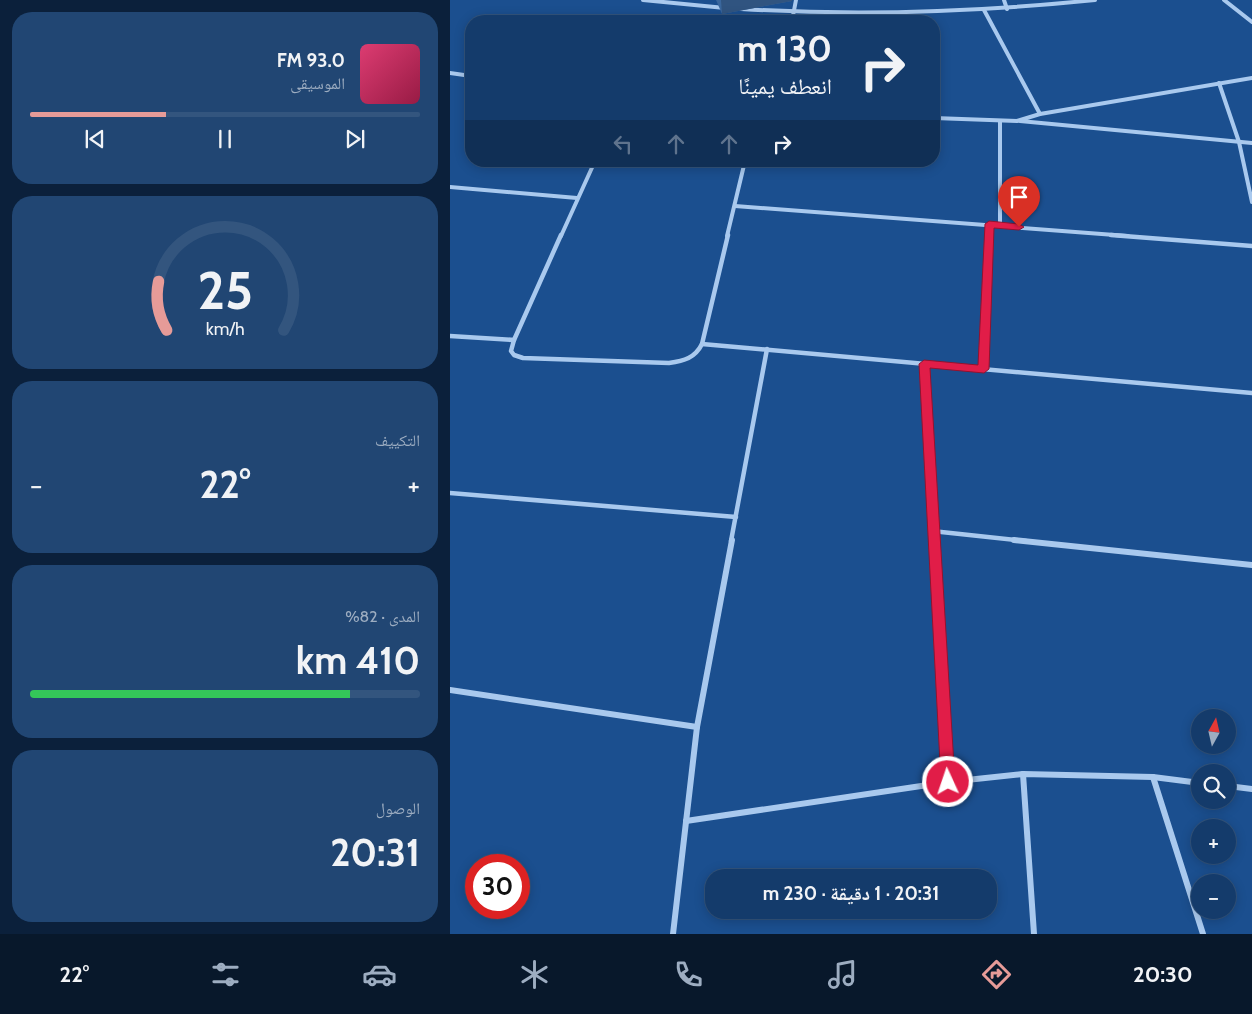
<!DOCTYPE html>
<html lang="ar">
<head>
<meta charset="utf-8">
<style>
  body { margin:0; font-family:Cabin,"Noto Naskh Arabic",sans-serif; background:#214673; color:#f1f3f6; direction:rtl; height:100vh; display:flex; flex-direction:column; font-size:19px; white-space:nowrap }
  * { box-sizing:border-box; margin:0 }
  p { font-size:16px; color:#9dadc1 }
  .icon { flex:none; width:28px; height:28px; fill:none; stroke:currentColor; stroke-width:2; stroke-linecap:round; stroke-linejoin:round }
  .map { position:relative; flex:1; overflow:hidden; direction:ltr }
  .details { display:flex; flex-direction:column; gap:12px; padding:12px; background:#0b203b; width:450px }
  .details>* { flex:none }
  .hud { position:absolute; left:15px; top:15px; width:475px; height:152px; border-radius:20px; box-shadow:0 2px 12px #0003,0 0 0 1px #33557e; direction:rtl; background:#143b6b; color:#f1f3f6; overflow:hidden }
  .needle { width:32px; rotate:8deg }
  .controls { position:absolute; left:741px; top:709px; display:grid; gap:10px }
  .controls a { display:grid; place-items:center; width:45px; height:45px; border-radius:50%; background:#143b6b; box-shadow:0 2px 12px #0003,0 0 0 1px #33557e; font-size:25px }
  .speed { position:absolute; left:15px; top:854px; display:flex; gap:10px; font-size:25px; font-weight:700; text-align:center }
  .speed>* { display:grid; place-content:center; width:65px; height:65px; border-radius:50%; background:#143b6b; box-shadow:0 2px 12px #0003,0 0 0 1px #33557e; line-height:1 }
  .speed .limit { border:8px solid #d22; background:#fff; color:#111 }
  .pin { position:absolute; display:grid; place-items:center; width:42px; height:42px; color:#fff; margin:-51px -21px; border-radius:50% 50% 50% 0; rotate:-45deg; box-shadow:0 0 5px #0007 }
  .pin .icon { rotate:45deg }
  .me { position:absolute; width:55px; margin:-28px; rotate:357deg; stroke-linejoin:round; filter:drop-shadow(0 0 4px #0008) }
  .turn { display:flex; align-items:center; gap:18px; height:105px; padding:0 25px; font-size:22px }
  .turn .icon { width:65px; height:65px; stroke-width:2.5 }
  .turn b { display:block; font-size:35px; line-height:42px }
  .lanes { display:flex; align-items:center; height:48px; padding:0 25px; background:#0003; justify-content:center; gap:25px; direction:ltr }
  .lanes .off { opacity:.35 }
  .big { font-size:38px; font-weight:800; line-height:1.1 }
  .details .card { flex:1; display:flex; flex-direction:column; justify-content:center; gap:8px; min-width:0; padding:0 18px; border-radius:20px; background:#214673 }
  .details .dial { align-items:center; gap:0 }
  .dial svg { height:130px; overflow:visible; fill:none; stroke:#33557e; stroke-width:7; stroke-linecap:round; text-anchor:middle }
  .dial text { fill:#f1f3f6; stroke:none }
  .song { display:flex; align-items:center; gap:15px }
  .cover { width:60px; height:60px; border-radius:8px; background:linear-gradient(135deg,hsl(340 70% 55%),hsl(340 70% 35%)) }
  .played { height:5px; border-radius:2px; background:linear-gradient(90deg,#e69b98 35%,#33557e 35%) }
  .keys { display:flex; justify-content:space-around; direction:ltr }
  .heat { display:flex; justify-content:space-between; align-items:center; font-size:28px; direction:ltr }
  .charge { height:8px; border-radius:4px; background:linear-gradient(90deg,#34c759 82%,#33557e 0) }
  .trip { position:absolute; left:255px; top:869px; width:292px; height:50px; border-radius:20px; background:#143b6b; box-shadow:0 2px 12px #0003,0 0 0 1px #33557e; font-weight:800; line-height:50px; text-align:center; direction:rtl }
  .tab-bar { display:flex; height:80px; justify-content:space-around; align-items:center; background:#08182b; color:#9dadc1 }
  .tab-bar .icon { width:35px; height:35px }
  .tab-bar .current { color:#e69b98 }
  .tab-bar b { font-size:22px; color:#f1f3f6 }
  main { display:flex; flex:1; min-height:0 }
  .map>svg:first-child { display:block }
</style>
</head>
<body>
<main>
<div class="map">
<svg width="802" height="934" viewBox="0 0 802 934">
  <rect width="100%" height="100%" fill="#1b4f8f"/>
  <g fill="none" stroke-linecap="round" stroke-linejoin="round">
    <g stroke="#a9c9ee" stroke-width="4">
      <polyline points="193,0 275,8"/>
      <polyline points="554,0 557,9"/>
      <polyline points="774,0 802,22"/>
      <path d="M291,9C410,16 527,12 645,0"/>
      <polyline points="534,10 590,114"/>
      <polyline points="342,21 346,0"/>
      <polyline points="0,73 21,76"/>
      <polyline points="769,83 789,142 802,202"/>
      <polyline points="484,118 567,121 590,114 802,78"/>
      <polyline points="550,121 550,225"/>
      <polyline points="570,121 802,143"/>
      <polyline points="0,187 127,198"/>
      <polyline points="285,206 678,236"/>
      <polyline points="111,236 145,161"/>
      <polyline points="277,236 295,161"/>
      <polyline points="539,236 539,225"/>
    </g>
    <g stroke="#a9c9ee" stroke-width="4.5">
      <polyline points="278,235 252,344 802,393"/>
      <polyline points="661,235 802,246"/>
      <polyline points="0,336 64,340 111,235"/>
      <path d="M64,340L61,351L64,355L73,358L219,363C234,361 245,358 252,344"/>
      <polyline points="474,364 484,541"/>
      <polyline points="533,369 539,235"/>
      <polyline points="0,493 286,517"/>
      <polyline points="482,531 576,541"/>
      <polyline points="281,541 317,349"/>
    </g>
    <g stroke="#a9c9ee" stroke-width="6">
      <polyline points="484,540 498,782"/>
      <polyline points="564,540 802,565"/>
      <polyline points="0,690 247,727"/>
      <polyline points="573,774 584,934"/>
      <polyline points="703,777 753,934"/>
      <polyline points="778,786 802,789"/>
      <polyline points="236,821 498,782 573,774 703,777 750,783"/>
      <polyline points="223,934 247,727 282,540"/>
    </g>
  </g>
  <polygon fill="#3a679d" points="266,0 342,0 342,1 272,14"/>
  <polygon fill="#305480" points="271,0 342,0 342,1 272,14"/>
  <polygon fill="#e11d48" stroke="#92132f" points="539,221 569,224 574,227 569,230 544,228 539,369 534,373 480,368 505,782 503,787 498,789 493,787 491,782 469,364 474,360 528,365 535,224"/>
</svg>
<div class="controls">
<a><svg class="needle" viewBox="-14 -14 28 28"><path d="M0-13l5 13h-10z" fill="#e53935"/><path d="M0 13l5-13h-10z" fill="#9dadc1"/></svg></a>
<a><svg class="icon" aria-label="search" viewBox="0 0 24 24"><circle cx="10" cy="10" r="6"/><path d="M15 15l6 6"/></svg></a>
<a>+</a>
<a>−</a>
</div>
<div class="speed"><div class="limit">30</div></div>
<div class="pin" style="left:569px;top:227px;background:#d93025"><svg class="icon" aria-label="arrive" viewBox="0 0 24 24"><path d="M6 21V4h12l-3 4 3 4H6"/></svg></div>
<svg class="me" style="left:498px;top:782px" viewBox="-20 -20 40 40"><circle r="17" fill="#e11d48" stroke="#fff" stroke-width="3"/><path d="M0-11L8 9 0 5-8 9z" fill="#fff"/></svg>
<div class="trip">20:31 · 1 دقيقة · 230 m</div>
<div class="hud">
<div class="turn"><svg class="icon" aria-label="right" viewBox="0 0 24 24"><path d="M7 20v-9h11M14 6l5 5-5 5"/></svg><div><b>130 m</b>انعطف يمينًا</div></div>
<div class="lanes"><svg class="icon off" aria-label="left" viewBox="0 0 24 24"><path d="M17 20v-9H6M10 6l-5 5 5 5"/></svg><svg class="icon off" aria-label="ahead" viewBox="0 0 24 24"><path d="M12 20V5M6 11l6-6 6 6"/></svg><svg class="icon off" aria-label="ahead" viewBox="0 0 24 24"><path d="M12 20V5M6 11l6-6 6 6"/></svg><svg class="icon" aria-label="right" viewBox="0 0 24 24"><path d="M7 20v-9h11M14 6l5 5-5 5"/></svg></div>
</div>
</div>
<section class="details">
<div class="card">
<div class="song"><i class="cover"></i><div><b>93.0 FM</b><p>الموسيقى</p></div></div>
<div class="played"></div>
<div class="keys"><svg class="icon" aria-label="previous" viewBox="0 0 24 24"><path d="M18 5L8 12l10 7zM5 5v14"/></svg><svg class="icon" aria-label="pause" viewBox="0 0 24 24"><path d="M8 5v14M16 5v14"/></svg><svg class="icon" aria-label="next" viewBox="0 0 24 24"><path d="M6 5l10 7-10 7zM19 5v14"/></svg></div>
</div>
<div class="card dial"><svg viewBox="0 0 100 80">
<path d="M14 69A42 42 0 1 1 86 69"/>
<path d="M14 69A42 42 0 0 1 9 39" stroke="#e69b98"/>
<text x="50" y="56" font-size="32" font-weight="700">25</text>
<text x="50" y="72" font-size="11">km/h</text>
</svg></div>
<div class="card"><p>التكييف</p>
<div class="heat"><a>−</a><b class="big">22°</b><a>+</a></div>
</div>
<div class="card"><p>المدى · 82%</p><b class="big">410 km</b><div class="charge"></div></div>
<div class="card"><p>الوصول</p><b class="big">20:31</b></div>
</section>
</main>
<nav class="tab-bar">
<b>20:30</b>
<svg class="icon current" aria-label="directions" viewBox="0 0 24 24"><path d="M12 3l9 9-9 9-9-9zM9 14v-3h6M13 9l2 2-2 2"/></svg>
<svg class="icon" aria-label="music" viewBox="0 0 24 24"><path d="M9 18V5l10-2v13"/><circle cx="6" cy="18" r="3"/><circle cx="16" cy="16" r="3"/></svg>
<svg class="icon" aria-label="phone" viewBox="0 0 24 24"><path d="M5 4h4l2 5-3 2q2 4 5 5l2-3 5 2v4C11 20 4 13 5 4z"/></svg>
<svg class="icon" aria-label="climate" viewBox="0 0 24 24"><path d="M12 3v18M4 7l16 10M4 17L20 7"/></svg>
<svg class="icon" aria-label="car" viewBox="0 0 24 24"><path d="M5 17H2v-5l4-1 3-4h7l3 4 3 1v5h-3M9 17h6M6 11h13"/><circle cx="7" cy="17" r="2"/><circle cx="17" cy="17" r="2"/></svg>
<svg class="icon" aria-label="filters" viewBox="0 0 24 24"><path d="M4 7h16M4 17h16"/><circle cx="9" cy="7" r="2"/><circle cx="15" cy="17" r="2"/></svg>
<b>22°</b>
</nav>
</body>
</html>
